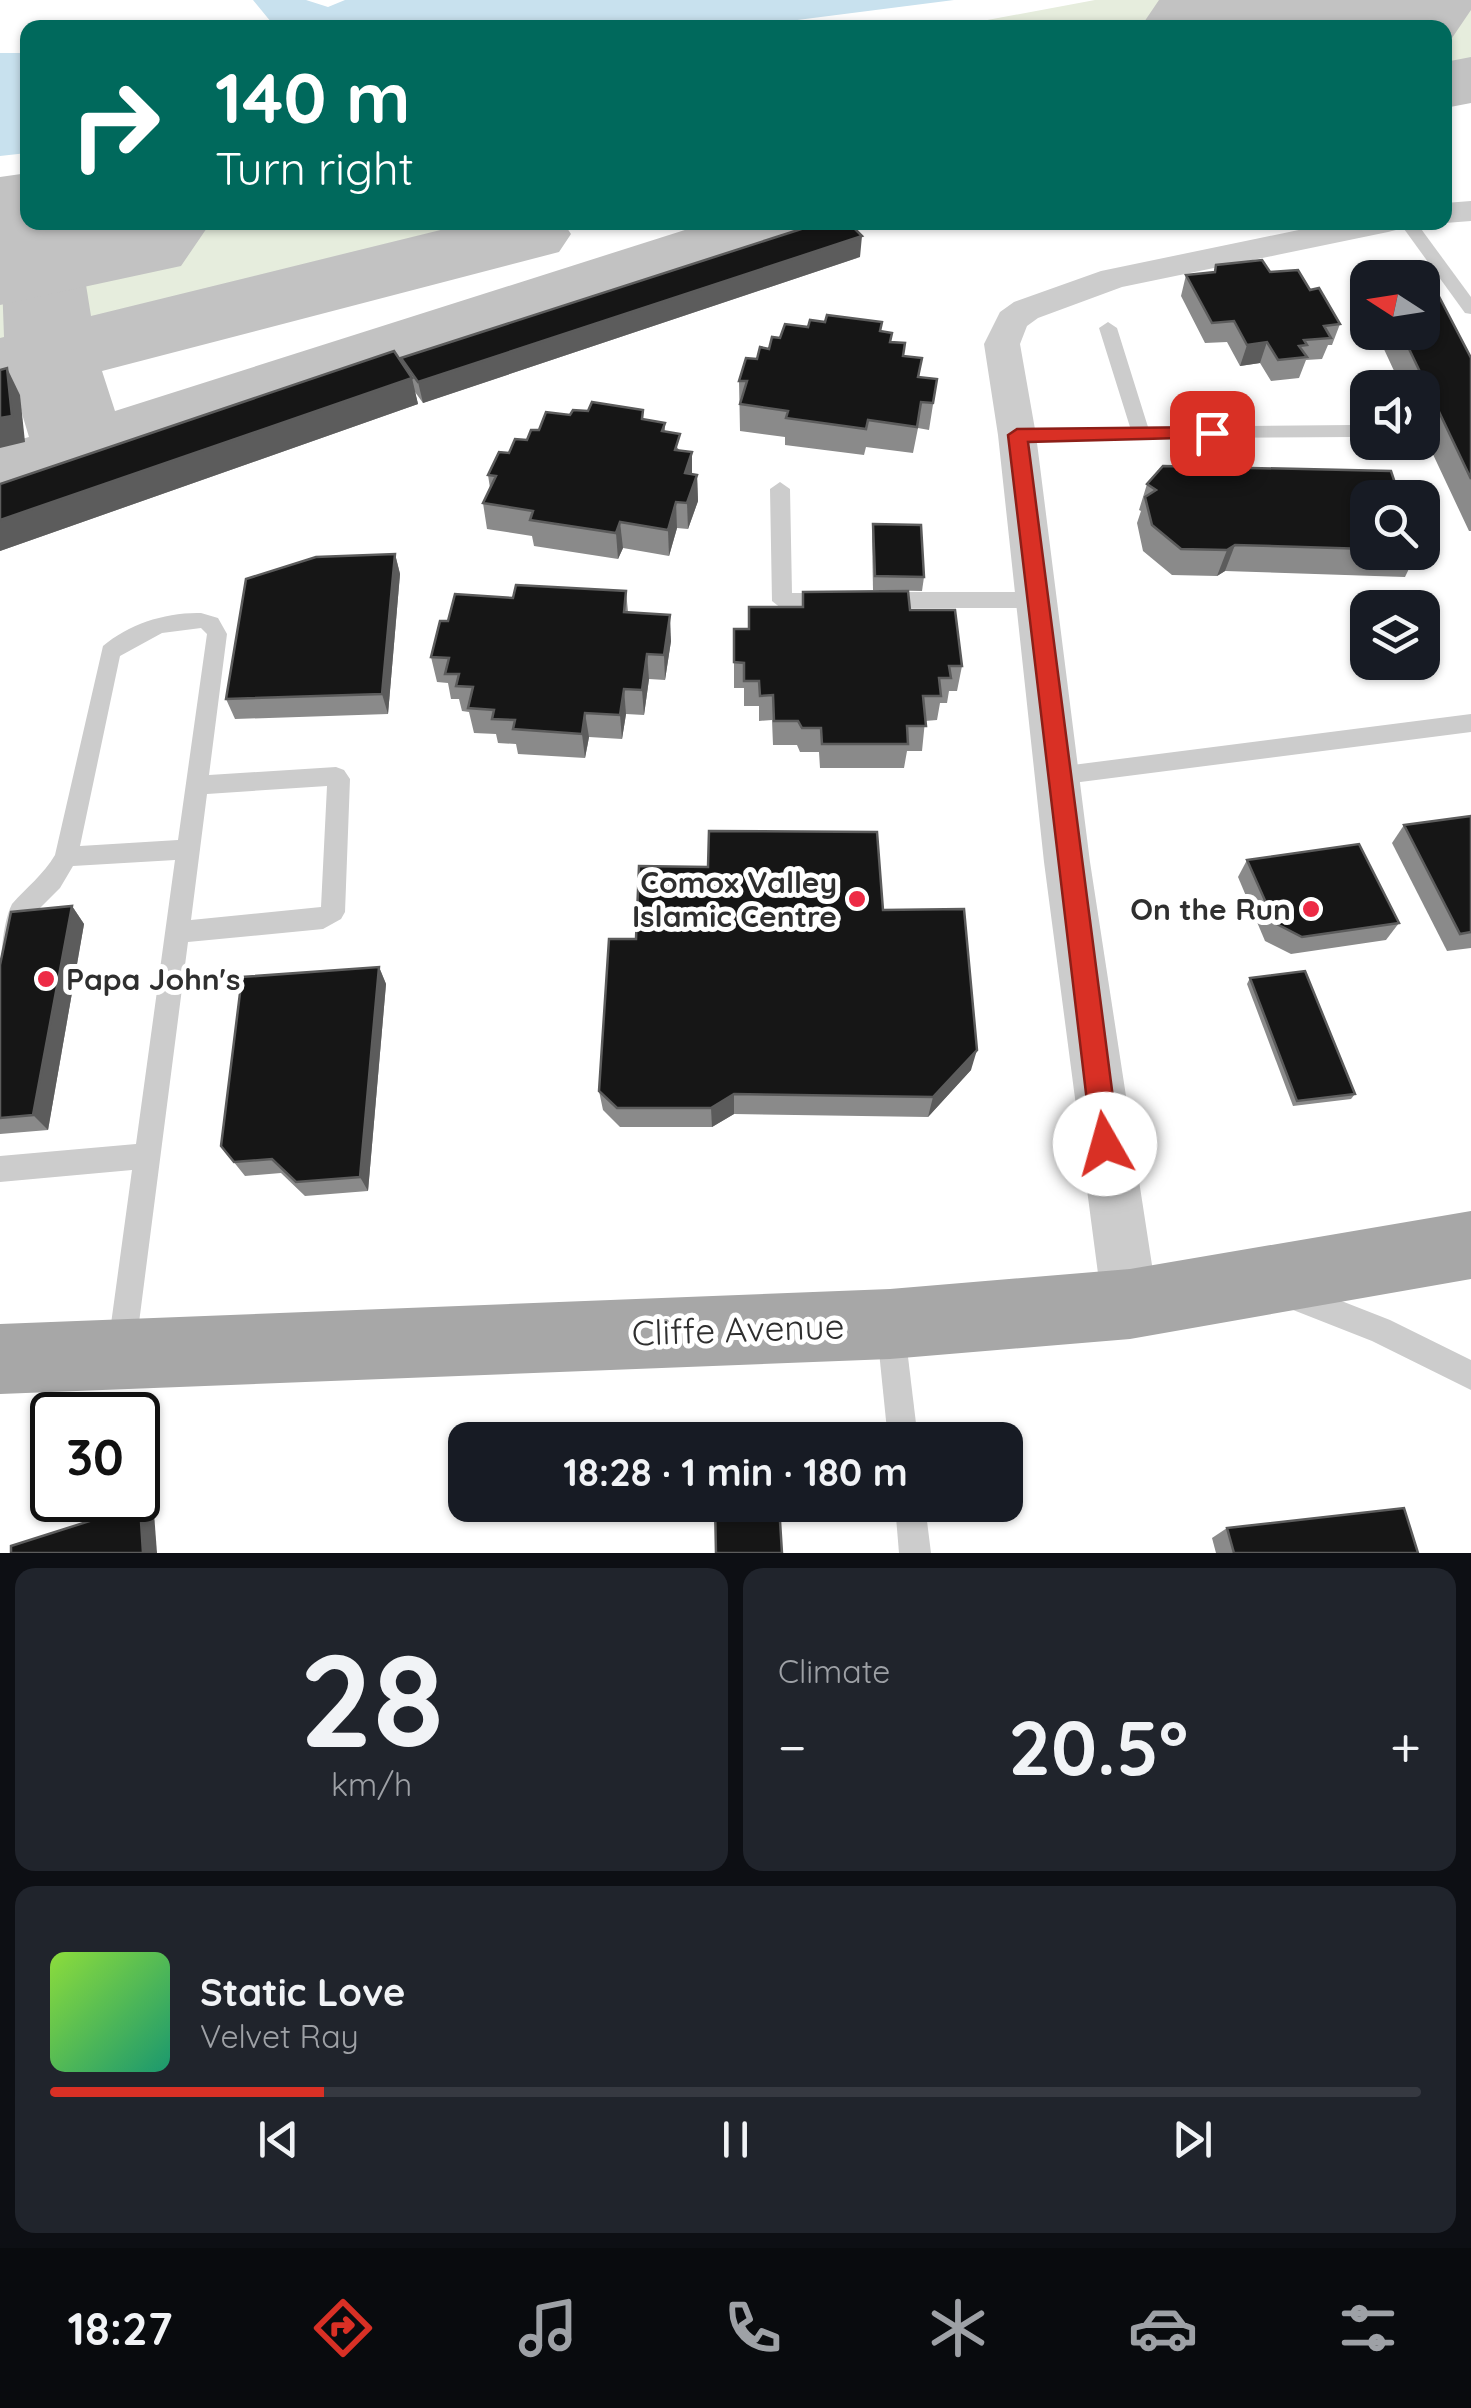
<!DOCTYPE html>
<html lang="en">
<head>
<meta charset="utf-8">
<style>
  body { margin:0; font-family:Quicksand,sans-serif; background:#20242c; color:#f1f3f6; height:100vh; display:flex; flex-direction:column; font-size:38px; white-space:nowrap }
  * { box-sizing:border-box; margin:0 }
  p { font-size:32px; color:#9ea1a6 }
  .icon { flex:none; width:55px; height:55px; fill:none; stroke:currentColor; stroke-width:2; stroke-linecap:round; stroke-linejoin:round }
  .map { position:relative; height:1553px; overflow:hidden }
  .panel { display:flex; flex-direction:column; gap:15px; padding:15px; background:#0d0f14; flex:1 }
  .panel>* { flex:none }
  .hud { position:absolute; left:20px; top:20px; width:1432px; height:210px; border-radius:20px; box-shadow:0 2px 8px #0004; background:#00695c; color:#fff; overflow:hidden }
  .needle { width:65px; rotate:282deg }
  .fabs { position:absolute; left:1350px; top:260px; display:grid; gap:20px }
  .fabs a { display:grid; place-items:center; width:90px; height:90px; border-radius:20px; background:#171b24; box-shadow:0 2px 8px #0004; font-size:50px }
  .speed { position:absolute; left:30px; top:1392px; display:flex; gap:20px; font-size:50px; font-weight:700; text-align:center }
  .speed>* { display:grid; place-content:center; width:130px; height:130px; border-radius:50%; background:#171b24; box-shadow:0 2px 8px #0004; line-height:1 }
  .speed .limit { border:5px solid #111; border-radius:15px; background:#fff; color:#111 }
  .pin { position:absolute; display:grid; place-items:center; width:85px; height:85px; color:#fff; margin:-42px; border-radius:20px; box-shadow:0 5px 15px #0006 }
  .me { position:absolute; width:110px; margin:-55px; rotate:353deg; stroke-linejoin:round; filter:drop-shadow(0 0 8px #0008) }
  .turn { display:flex; align-items:center; gap:35px; height:210px; padding:0 30px; font-size:45px }
  .turn .icon { width:130px; height:130px; stroke-width:2.5 }
  .turn b { display:block; font-size:70px; line-height:85px }
  .big { font-size:75px; font-weight:800; line-height:1.1 }
  .panel .card { flex:1; display:flex; flex-direction:column; justify-content:center; gap:15px; min-width:0; padding:0 35px; border-radius:20px; background:#20242c }
  .panel .dial { align-items:center; gap:0 }
  .dial b { font-size:130px; line-height:1 }
  .song { display:flex; align-items:center; gap:30px }
  .cover { width:120px; height:120px; border-radius:15px; background:linear-gradient(135deg,hsl(90 70% 55%),hsl(160 70% 35%)) }
  .played { height:10px; border-radius:5px; background:linear-gradient(90deg,#d93025 20%,#363941 20%) }
  .keys { display:flex; justify-content:space-around; direction:ltr }
  .heat { display:flex; justify-content:space-between; align-items:center; font-size:55px; direction:ltr }
  .panel .tiles { flex:1; display:grid; gap:15px; grid-template-columns:1fr 1fr }
  .card:last-child { grid-column:span 2 }
  .trip { position:absolute; left:448px; top:1422px; width:575px; height:100px; border-radius:20px; background:#171b24; box-shadow:0 2px 8px #0004; font-weight:800; line-height:100px; text-align:center }
  .menu { display:flex; height:160px; justify-content:space-around; align-items:center; background:#090b0e; color:#9ea1a6 }
  .menu .icon { width:70px; height:70px }
  .menu .on { color:#d93025 }
  .menu b { font-size:45px; color:#f1f3f6 }
  .map>svg:first-child { display:block }
</style>
</head>
<body>
<div class="map">
<svg width="1471" height="1553" viewBox="0 0 1471 1553">
  <rect width="100%" height="100%" fill="#fff"/>
  <g fill="#e6eddd">
    <polygon points="1095,0 1275,0 1116,27 950,27"/>
    <polygon points="1471,8 1471,74 1445,79 1445,28 1360,27"/>
    <polygon points="27,178 27,211 0,216 0,182"/>
    <polygon points="234,223 234,222 544,223 70,342 55,263 60,255"/>
    <polygon points="0,264 23,267 36,343 16,360 0,363"/>
  </g>
  <g fill="#c8e1ee">
    <polygon points="253,0 306,0 328,7 345,0 954,0 734,28 276,28"/>
    <polygon points="0,53 27,53 27,153 0,156"/>
  </g>
  <g fill="none" stroke-linecap="round" stroke-linejoin="round">
    <g fill="#c2c2c2" fill-rule="evenodd">
      <polygon points="1471,57 1471,103 1445,108 1445,62"/>
      <path d="M28,212V222H70L78,235L91,316L473,222H563L571,234L559,252L102,371L115,411L710,222H843L832,240C552,325 280,433 0,513V445L29,437L16,394L0,398V338L4,337L0,226L6,217Z"/>
    </g>
    <g fill="#c2c2c2" fill-rule="evenodd">
      <polygon points="1159,0 1471,0 1471,10 1452,38 1445,39 1445,28 1140,28"/>
      <polygon points="28,173 28,222 211,222 181,266 0,305 0,177"/>
    </g>
    <g fill="#ccc" fill-rule="evenodd">
      <polygon points="1399,222 1416,222 1471,297 1471,314 1465,313"/>
      <polygon points="1108,322 1117,328 1148,427 1353,425 1362,431 1353,437 1010,439 1008,435 1017,429 1130,427 1099,328"/>
      <polygon points="780,482 790,489 792,593 833,593 843,601 840,606 782,609 772,601 770,489"/>
      <polygon points="880,592 1036,592 1046,600 1036,608 880,608 870,600"/>
      <path d="M201,613L218,618L227,634L209,775L336,767L344,770L350,779L345,912L341,919L323,929L188,942L136,1346L132,1356L122,1360L112,1356L108,1346L132,1170L0,1182V1156L136,1144L175,860L73,866L60,888L29,919L12,996L9,1004L0,1007C0,977 0,928 12,904C27,887 43,875 55,855L103,646C129,624 166,612 201,613ZM201,628L207,634L178,840L80,846L120,656L162,633ZM327,786L321,907L191,920L207,794Z"/>
      <polygon points="1471,714 1471,732 1057,785 1049,782 1046,776 1049,770 1057,767"/>
      <polygon points="1293,1282 1390,1320 1471,1360 1471,1390 1372,1341 1283,1306 1279,1296 1283,1286"/>
      <polygon points="891,1318 901,1322 905,1332 918,1440 888,1440 877,1332 881,1322"/>
      <polygon points="895,1505 925,1505 931,1553 899,1553"/>
    </g>
    <g fill="#ccc" fill-rule="evenodd">
      <polygon points="1471,201 1471,221 1445,223 1444,222 1445,203"/>
      <polygon points="1337,222 1404,222 1400,229 1388,232 1122,287 1038,318 1027,326 1020,344 1036,435 1090,862 1158,1304 1150,1324 1130,1332 1110,1324 1102,1304 1044,862 998,435 984,344 1000,312 1014,302 1101,271"/>
    </g>
    <polygon fill="#a7a7a7" fill-rule="evenodd" points="1471,1211 1471,1279 1130,1339 890,1359 0,1394 0,1324 890,1289 1130,1269"/>
  </g>
  <g fill="#8a8a8a">
    <polygon points="860,257 423,403 415,392 418,404 0,551 0,484 403,364 401,358"/>
    <polygon points="1421,262 1471,358 1471,531 1469,531 1422,431 1422,388 1402,388 1376,332 1422,332 1422,278 1368,278 1368,313 1357,290 1367,263"/>
    <polygon points="1216,265 1270,272 1310,290 1340,324 1332,345 1328,345 1322,359 1306,360 1299,378 1271,381 1260,363 1240,366 1227,342 1205,343 1181,296 1186,275 1214,272"/>
    <polygon points="808,327 881,331 903,356 922,358 919,377 937,379 929,430 918,428 913,453 866,447 864,455 785,445 785,437 740,431 739,381 757,359 780,338"/>
    <polygon points="570,415 644,420 665,423 665,432 680,451 692,474 697,475 698,501 688,529 677,528 669,556 623,548 618,559 534,546 532,536 487,529 483,503 490,488 488,475 509,453 539,430"/>
    <polygon points="1147,484 1368,498 1368,552 1417,552 1405,577 1225,571 1217,576 1172,575 1143,551 1137,523 1141,511 1139,510"/>
    <polygon points="873,524 924,577 922,591 873,590 872,538"/>
    <polygon points="395,554 400,574 388,714 235,719 226,699"/>
    <polygon points="626,591 628,612 671,641 665,680 649,679 644,715 626,714 622,739 589,737 585,758 518,754 516,744 498,743 496,734 474,733 469,712 462,711 459,699 451,699 448,683 437,682 431,657 448,621 513,598"/>
    <polygon points="803,592 910,610 962,666 957,691 949,691 947,703 940,703 937,720 925,721 922,751 907,751 904,768 820,768 819,752 800,752 797,745 773,745 772,720 759,721 759,706 744,706 744,688 734,688 734,629 749,629 802,607"/>
    <polygon points="1471,816 1471,948 1447,951 1392,843 1404,825"/>
    <polygon points="1247,860 1399,923 1386,940 1291,954 1265,941 1238,877"/>
    <polygon points="72,906 84,924 48,1130 0,1134 0,965"/>
    <polygon points="883,910 971,1070 928,1117 734,1114 712,1127 620,1127 603,1110 599,1091 636,939"/>
    <polygon points="379,967 386,984 368,1191 305,1196 281,1173 245,1176 221,1146"/>
    <polygon points="1250,978 1355,1094 1351,1099 1293,1106 1247,984"/>
    <polygon points="1227,1528 1418,1553 1216,1553 1212,1538"/>
  </g>
  <g fill="#5c5c5c">
    <polygon points="862,236 860,257 423,403 418,382"/>
    <polygon points="1267,342 1260,363 1240,366 1247,345"/>
    <polygon points="7,368 20,395 25,442 0,448 0,418"/>
    <polygon points="412,378 418,404 0,551 0,520"/>
    <polygon points="692,452 692,479 685,473"/>
    <polygon points="697,475 698,501 688,529 687,503"/>
    <polygon points="676,502 677,528 669,556 668,530"/>
    <polygon points="620,522 623,548 618,559 616,533"/>
    <polygon points="1235,545 1225,571 1217,576 1227,550"/>
    <polygon points="395,554 400,574 388,714 382,694"/>
    <polygon points="670,615 671,641 665,680 664,655"/>
    <polygon points="647,654 649,679 644,715 642,690"/>
    <polygon points="624,689 626,714 622,739 620,715"/>
    <polygon points="585,713 589,737 585,758 582,734"/>
    <polygon points="72,906 84,924 48,1130 33,1115"/>
    <polygon points="379,967 386,984 368,1191 360,1177"/>
    <polygon points="977,1050 971,1070 928,1117 933,1097"/>
    <polygon points="734,1094 734,1114 712,1127 711,1108"/>
    <polygon points="140,1505 154,1513 157,1553 143,1553"/>
  </g>
  <g fill="#161616" stroke="#5c5c5c" stroke-width="2.5">
    <polygon points="823,222 848,222 862,236 418,382 401,358"/>
    <polygon points="1262,260 1270,272 1298,270 1310,290 1319,288 1340,324 1324,326 1331,338 1304,340 1307,345 1299,346 1307,357 1278,360 1267,342 1247,345 1234,321 1212,323 1186,275 1215,272 1216,265"/>
    <polygon points="1421,262 1471,358 1471,479 1401,332 1422,332 1422,278 1374,278 1367,263"/>
    <polygon points="827,315 882,322 880,331 892,333 890,342 905,343 903,356 922,358 918,377 937,379 933,403 921,402 917,427 868,420 866,429 786,418 788,411 740,404 747,381 739,381 746,358 757,359 760,347 769,349 772,337 780,338 785,324 808,327 810,320 825,322"/>
    <polygon points="394,351 412,378 0,520 0,484"/>
    <polygon points="7,368 12,416 0,418 0,370"/>
    <polygon points="592,402 643,410 642,419 665,423 662,431 680,434 675,450 692,452 685,473 697,475 687,503 676,502 668,530 620,522 616,533 530,520 533,511 483,503 496,476 488,475 499,452 509,453 515,439 527,440 531,430 539,430 546,412 570,415 573,410 588,411"/>
    <polygon points="1163,466 1391,471 1400,498 1368,498 1368,549 1235,545 1227,550 1181,549 1152,525 1145,497 1156,490 1147,484"/>
    <polygon points="873,524 921,525 924,577 875,576"/>
    <polygon points="395,554 382,694 226,699 246,579 316,557"/>
    <polygon points="516,585 626,591 624,612 670,615 664,655 647,654 642,690 624,689 620,715 585,713 582,734 513,729 515,720 492,719 494,710 468,708 473,687 456,686 459,674 445,674 449,658 431,657 440,621 448,621 455,594 513,598"/>
    <polygon points="908,591 910,610 955,610 962,666 949,666 951,678 939,678 941,696 923,696 926,726 907,726 908,744 822,744 821,728 802,728 798,721 774,721 773,695 760,696 759,681 744,681 744,663 734,662 734,629 749,629 749,607 803,607 803,592"/>
    <polygon points="1471,816 1471,932 1460,934 1404,825"/>
    <polygon points="709,831 877,832 883,910 964,909 977,1050 933,1097 734,1094 711,1108 617,1108 599,1091 609,939 636,939 639,866 708,867"/>
    <polygon points="1359,844 1399,923 1302,937 1275,923 1247,860"/>
    <polygon points="72,906 33,1115 0,1118 0,965 11,912"/>
    <polygon points="379,967 360,1177 296,1182 272,1159 234,1162 221,1146 242,977"/>
    <polygon points="1305,971 1355,1094 1297,1101 1250,978"/>
    <polygon points="140,1505 143,1553 11,1553 11,1546"/>
    <polygon points="715,1505 779,1505 782,1553 716,1553"/>
    <polygon points="1404,1508 1418,1553 1234,1553 1227,1528"/>
  </g>
  <polygon fill="#d93025" stroke="#8d1f18" stroke-width="2.5" points="1212,427 1219,429 1219,437 1028,442 1119,1144 1115,1153 1105,1156 1096,1153 1092,1144 1008,435 1017,429"/>
  <g fill="#ed2b45" stroke="#fff" stroke-width="4">
    <circle cx="857" cy="899" r="10"/>
    <circle cx="1311" cy="909" r="10"/>
    <circle cx="46" cy="979" r="10"/>
  </g>
  <g text-anchor="middle" dominant-baseline="central" stroke-width="10" stroke-linejoin="round" paint-order="stroke">
    <g font-size="30" font-weight="bold" fill="#2f2f2f" stroke="#fff" text-anchor="end">
      <text x="837" y="882">Comox Valley<tspan x="837" dy="34">Islamic Centre</tspan></text>
      <text x="1291" y="909">On the Run</text>
      <text x="66" y="979" text-anchor="start">Papa John's</text>
    </g>
    <g font-size="35" fill="#2f2f2f" stroke="#fff">
      <text transform="translate(738 1329) rotate(-2)">Cliffe Avenue</text>
    </g>
  </g>
</svg>
<div class="fabs">
<a><svg class="needle" viewBox="-14 -14 28 28"><path d="M0-13l5 13h-10z" fill="#e53935"/><path d="M0 13l5-13h-10z" fill="#9ea1a6"/></svg></a>
<a><svg class="icon" aria-label="sound" viewBox="0 0 24 24"><path d="M4 9h4l5-4v14l-5-4H4zM17 9q2 3 0 6"/></svg></a>
<a><svg class="icon" aria-label="search" viewBox="0 0 24 24"><circle cx="10" cy="10" r="6"/><path d="M15 15l6 6"/></svg></a>
<a><svg class="icon" aria-label="layers" viewBox="0 0 24 24"><path d="M12 4l9 5-9 5-9-5zM3 14l9 5 9-5"/></svg></a>
</div>
<div class="speed"><div class="limit">30</div></div>
<div class="pin" style="left:1212px;top:433px;background:#d93025"><svg class="icon" aria-label="arrive" viewBox="0 0 24 24"><path d="M6 21V4h12l-3 4 3 4H6"/></svg></div>
<svg class="me" style="left:1105px;top:1144px" viewBox="-20 -20 40 40"><circle r="19" fill="#fff"/><path d="M0-13L10 11 0 6-10 11z" fill="#d93025"/></svg>
<div class="trip">18:28 · 1 min · 180 m</div>
<div class="hud">
<div class="turn"><svg class="icon" aria-label="right" viewBox="0 0 24 24"><path d="M7 20v-9h11M14 6l5 5-5 5"/></svg><div><b>140 m</b>Turn right</div></div>
</div>
</div>
<section class="panel">
<div class="tiles">
<div class="card dial"><b>28</b><p>km/h</p></div>
<div class="card"><p>Climate</p>
<div class="heat"><a>−</a><b class="big">20.5°</b><a>+</a></div>
</div>
<div class="card">
<div class="song"><i class="cover"></i><div><b>Static Love</b><p>Velvet Ray</p></div></div>
<div class="played"></div>
<div class="keys"><svg class="icon" aria-label="previous" viewBox="0 0 24 24"><path d="M18 5L8 12l10 7zM5 5v14"/></svg><svg class="icon" aria-label="pause" viewBox="0 0 24 24"><path d="M8 5v14M16 5v14"/></svg><svg class="icon" aria-label="next" viewBox="0 0 24 24"><path d="M6 5l10 7-10 7zM19 5v14"/></svg></div>
</div>
</div>
</section>
<nav class="menu">
<b>18:27</b>
<svg class="icon on" aria-label="directions" viewBox="0 0 24 24"><path d="M12 3l9 9-9 9-9-9zM9 14v-3h6M13 9l2 2-2 2"/></svg>
<svg class="icon" aria-label="music" viewBox="0 0 24 24"><path d="M9 18V5l10-2v13"/><circle cx="6" cy="18" r="3"/><circle cx="16" cy="16" r="3"/></svg>
<svg class="icon" aria-label="phone" viewBox="0 0 24 24"><path d="M5 4h4l2 5-3 2q2 4 5 5l2-3 5 2v4C11 20 4 13 5 4z"/></svg>
<svg class="icon" aria-label="climate" viewBox="0 0 24 24"><path d="M12 3v18M4 7l16 10M4 17L20 7"/></svg>
<svg class="icon" aria-label="car" viewBox="0 0 24 24"><path d="M5 17H2v-5l4-1 3-4h7l3 4 3 1v5h-3M9 17h6M6 11h13"/><circle cx="7" cy="17" r="2"/><circle cx="17" cy="17" r="2"/></svg>
<svg class="icon" aria-label="filters" viewBox="0 0 24 24"><path d="M4 7h16M4 17h16"/><circle cx="9" cy="7" r="2"/><circle cx="15" cy="17" r="2"/></svg>
</nav>
</body>
</html>
